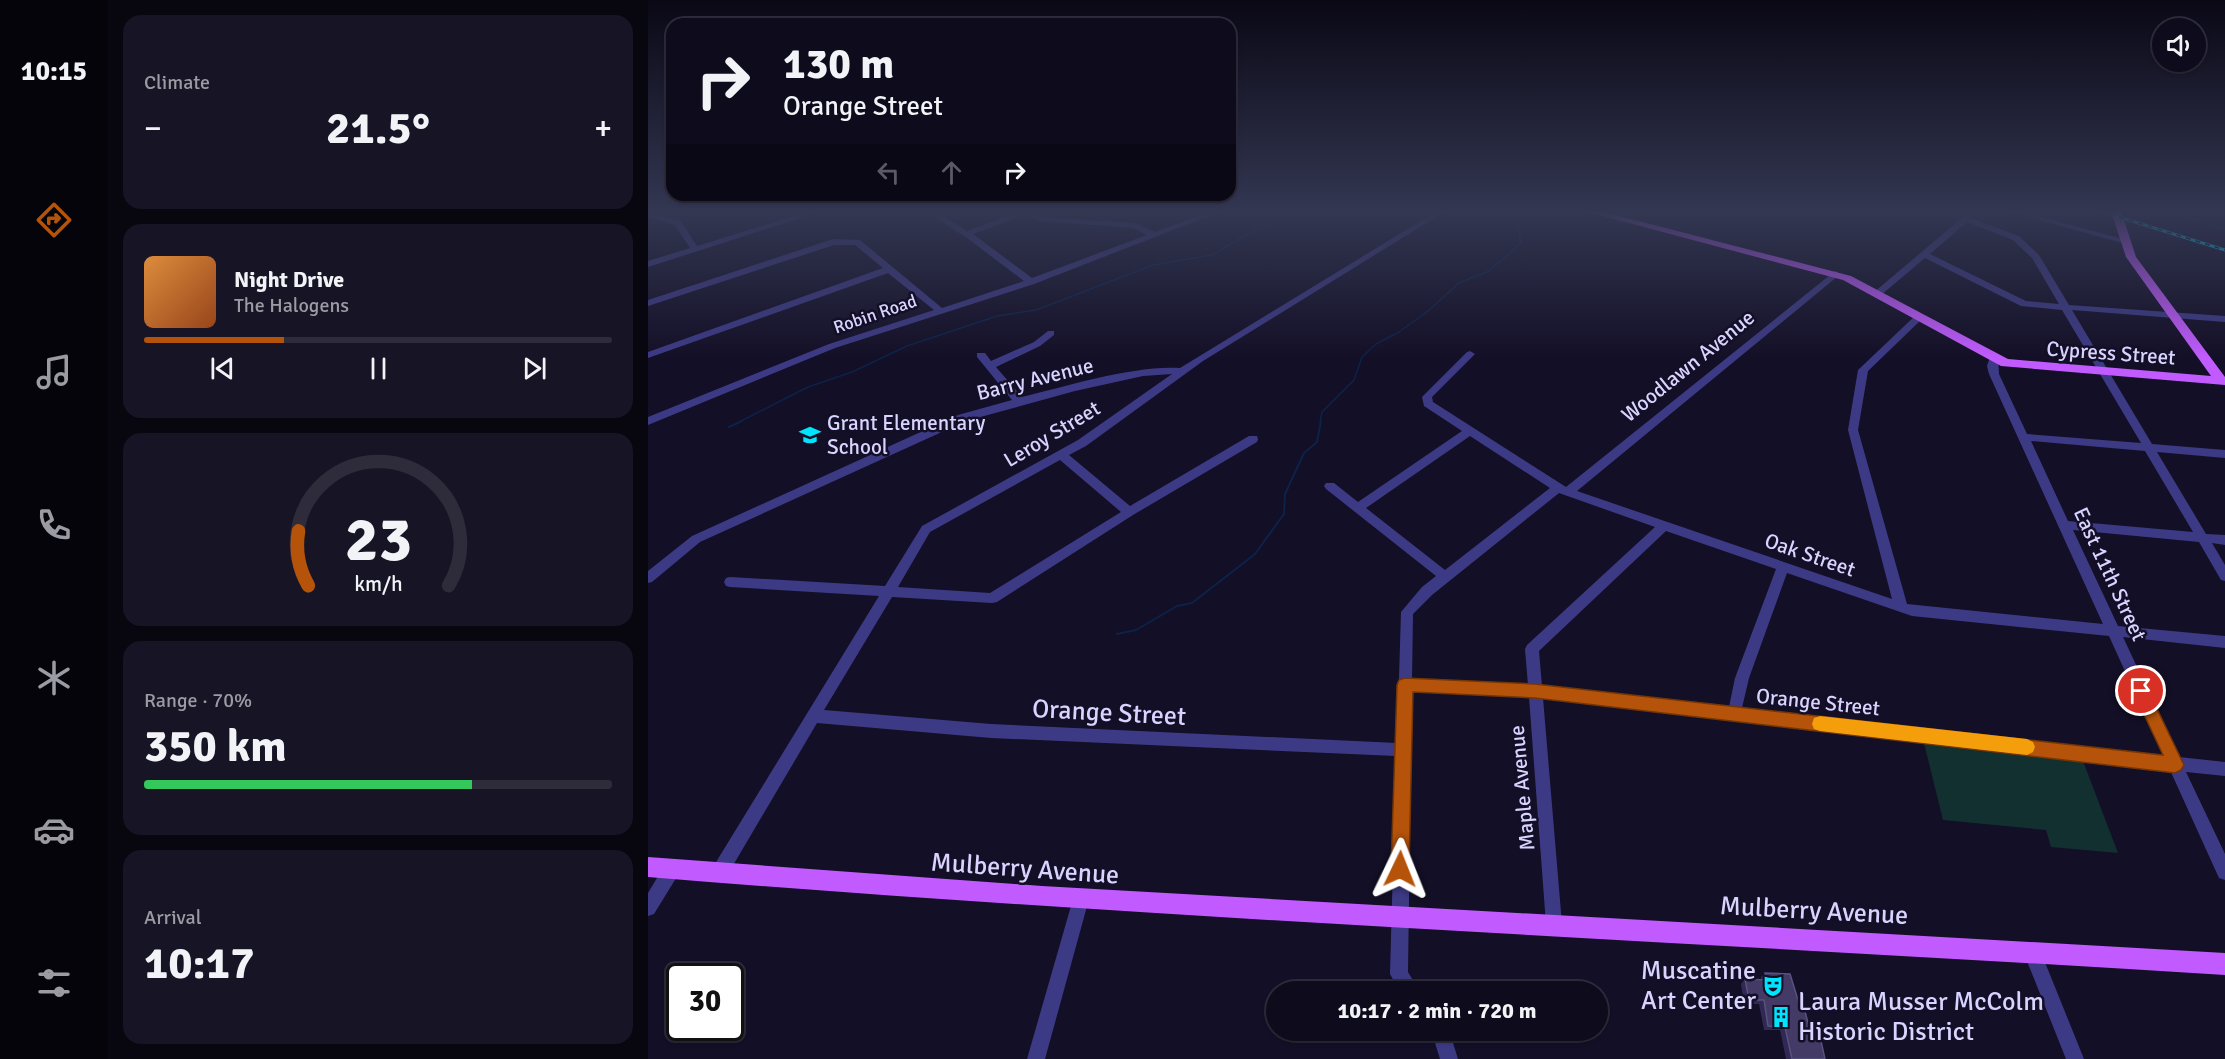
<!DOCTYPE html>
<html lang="en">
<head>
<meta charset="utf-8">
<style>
  body { margin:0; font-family:Signika,sans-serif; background:#171425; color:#f1f3f6; height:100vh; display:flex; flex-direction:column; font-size:22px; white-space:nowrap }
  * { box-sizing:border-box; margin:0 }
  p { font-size:20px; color:#9b9ba3 }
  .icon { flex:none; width:33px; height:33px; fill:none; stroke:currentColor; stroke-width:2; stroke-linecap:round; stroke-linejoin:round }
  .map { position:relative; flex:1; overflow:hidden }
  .details { display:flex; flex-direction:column; gap:15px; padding:15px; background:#08060f; width:540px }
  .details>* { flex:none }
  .banner { position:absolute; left:18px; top:18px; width:570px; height:183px; border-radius:18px; box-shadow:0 2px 4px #0004,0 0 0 2px #2e2b3b; background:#0e0b1c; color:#f1f3f6; overflow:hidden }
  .controls { position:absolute; left:1504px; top:18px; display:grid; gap:12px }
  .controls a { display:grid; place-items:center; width:54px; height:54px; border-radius:50%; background:#0e0b1c; box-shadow:0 2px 4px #0004,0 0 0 2px #2e2b3b; font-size:30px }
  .speed { position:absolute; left:18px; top:963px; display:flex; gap:12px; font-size:30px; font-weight:700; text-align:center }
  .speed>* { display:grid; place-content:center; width:78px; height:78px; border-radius:50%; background:#0e0b1c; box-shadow:0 2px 4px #0004,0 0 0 2px #2e2b3b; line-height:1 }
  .speed .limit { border:3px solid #111; border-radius:9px; background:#fff; color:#111 }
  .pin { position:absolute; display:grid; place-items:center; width:51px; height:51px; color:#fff; margin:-26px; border:3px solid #fff; border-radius:50%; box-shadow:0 2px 6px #0007 }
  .me { position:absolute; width:66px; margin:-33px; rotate:2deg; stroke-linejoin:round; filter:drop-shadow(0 0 4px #0008) }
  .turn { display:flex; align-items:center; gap:21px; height:126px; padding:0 18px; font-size:27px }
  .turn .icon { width:78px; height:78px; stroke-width:2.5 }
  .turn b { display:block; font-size:42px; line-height:51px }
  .lanes { display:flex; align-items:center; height:57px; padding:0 18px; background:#0003; justify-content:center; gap:30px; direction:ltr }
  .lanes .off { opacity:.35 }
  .big { font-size:45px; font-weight:700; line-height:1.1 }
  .details .card { flex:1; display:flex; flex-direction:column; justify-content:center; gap:9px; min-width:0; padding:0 21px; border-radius:18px; background:#171425 }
  .details .dial { align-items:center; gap:0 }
  .dial svg { height:156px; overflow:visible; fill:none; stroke:#2e2b3b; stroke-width:7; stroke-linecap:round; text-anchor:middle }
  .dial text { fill:#f1f3f6; stroke:none }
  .song { display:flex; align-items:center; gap:18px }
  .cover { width:72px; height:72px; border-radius:9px; background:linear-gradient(135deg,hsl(30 70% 55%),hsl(20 70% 35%)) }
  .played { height:6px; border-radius:3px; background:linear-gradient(90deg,#b45309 30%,#2e2b3b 30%) }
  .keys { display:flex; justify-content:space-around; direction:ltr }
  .heat { display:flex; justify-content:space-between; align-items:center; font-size:33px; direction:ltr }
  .charge { height:9px; border-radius:4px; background:linear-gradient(90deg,#34c759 70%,#2e2b3b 0) }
  .trip { position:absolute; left:618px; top:981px; width:342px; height:60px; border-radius:30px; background:#0e0b1c; box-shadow:0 2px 4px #0004,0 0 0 2px #2e2b3b; font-weight:700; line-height:60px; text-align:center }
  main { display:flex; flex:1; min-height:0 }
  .tab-bar { display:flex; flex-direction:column; width:108px; justify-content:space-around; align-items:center; background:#06040b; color:#9b9ba3 }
  .tab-bar .icon { width:42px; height:42px }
  .tab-bar .current { color:#b45309 }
  .tab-bar b { font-size:27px; color:#f1f3f6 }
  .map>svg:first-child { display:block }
</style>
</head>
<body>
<main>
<nav class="tab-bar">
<b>10:15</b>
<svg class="icon current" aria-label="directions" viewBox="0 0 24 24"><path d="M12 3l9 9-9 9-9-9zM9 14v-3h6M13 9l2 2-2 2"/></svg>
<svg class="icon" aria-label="music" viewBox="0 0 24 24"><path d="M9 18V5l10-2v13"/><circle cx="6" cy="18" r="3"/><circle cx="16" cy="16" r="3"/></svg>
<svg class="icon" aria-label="phone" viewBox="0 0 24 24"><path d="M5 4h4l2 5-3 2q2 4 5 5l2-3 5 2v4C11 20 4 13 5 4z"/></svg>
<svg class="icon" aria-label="climate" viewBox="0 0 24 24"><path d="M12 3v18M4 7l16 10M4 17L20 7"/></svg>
<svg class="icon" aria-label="car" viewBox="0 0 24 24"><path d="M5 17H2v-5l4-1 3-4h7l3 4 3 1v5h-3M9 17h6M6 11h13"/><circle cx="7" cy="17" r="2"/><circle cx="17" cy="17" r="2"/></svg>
<svg class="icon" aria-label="filters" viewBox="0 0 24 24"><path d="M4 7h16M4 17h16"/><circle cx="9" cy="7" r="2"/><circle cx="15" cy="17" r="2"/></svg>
</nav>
<section class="details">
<div class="card"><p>Climate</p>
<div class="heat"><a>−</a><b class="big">21.5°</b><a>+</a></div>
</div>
<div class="card">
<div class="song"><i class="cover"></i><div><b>Night Drive</b><p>The Halogens</p></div></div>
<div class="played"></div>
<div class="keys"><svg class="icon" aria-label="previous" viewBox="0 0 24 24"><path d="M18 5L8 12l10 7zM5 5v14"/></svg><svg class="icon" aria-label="pause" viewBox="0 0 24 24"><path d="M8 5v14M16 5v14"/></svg><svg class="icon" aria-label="next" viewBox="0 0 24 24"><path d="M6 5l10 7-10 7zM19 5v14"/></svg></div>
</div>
<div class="card dial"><svg viewBox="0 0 100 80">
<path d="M14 69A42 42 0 1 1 86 69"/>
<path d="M14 69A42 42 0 0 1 9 41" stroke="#b45309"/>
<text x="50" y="56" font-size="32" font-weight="700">23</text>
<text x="50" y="72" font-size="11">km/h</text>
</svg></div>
<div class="card"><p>Range · 70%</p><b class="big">350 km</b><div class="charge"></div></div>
<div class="card"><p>Arrival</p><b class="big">10:17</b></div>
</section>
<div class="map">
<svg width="1577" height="1059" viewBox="0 0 1577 1059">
  <rect width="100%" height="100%" fill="#130f26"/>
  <polygon fill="#12302f" points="1274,735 1432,753 1470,853 1403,847 1398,830 1295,820"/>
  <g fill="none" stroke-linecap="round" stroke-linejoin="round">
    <g stroke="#0c2248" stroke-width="1.5">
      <polyline points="1522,211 1577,230"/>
      <polyline points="91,422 160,387 204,372 259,346 349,316 388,310 505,265 564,255 608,229 630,221 623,215 626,211"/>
      <polyline points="672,422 674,412 706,380 714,357 728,344 751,332 780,311 811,283 841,271 873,243 870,228"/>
    </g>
    <g stroke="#0c2248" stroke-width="2">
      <polyline points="81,427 94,421"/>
      <polyline points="469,634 488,630 529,606 544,603 607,554 636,514 637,494 656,453 669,442 673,421"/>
    </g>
    <g fill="#3d3a85" fill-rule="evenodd">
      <polygon points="162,211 174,211 0,267 0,261 42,248 27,225 0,217 0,212 33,221 49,246"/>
      <path d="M278,211H287L319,231L372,211H383L393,217L487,223L507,232L563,211H574L386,284L187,348L0,425V417L181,344L286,310L240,273L0,358V352L235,268L207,245H186L0,306V300L185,239L212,240L294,308L376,281L319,238ZM377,215L391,221L485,228L499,235L384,278L325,234Z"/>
      <path d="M789,211H798L555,361L438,446L421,455L482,506L601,436H609L610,439L609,442L485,515L349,602L344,603L244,597L176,710L343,724L749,743L753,612L774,587L788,576L678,489L676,486L678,483H686L710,502L814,431L776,406L774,397L819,352L822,351L827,354L784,397L785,402L918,487L1187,271L1190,272V276L929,491L1244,599L1200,430L1210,370L1269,314H1275V318L1220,371L1210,430L1259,604L1455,624L1341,374L1339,366L1342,357H1350L1351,374L1379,434L1493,443L1414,310L1373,306L1277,258L1233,295L1230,296L1225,293L1322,211H1331L1323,218L1371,236L1391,255L1421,305L1577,316V322L1424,310L1504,444L1577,450V458L1509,452L1558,534L1577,535V545L1564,543L1577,565V581L1573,580L1551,542L1425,530L1470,626L1577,636V648L1475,637L1531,757L1577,762V776L1538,772L1577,854V880L1571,878L1522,770L895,698L914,924L912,930L906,932L900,930L898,924L881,697L764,691L760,972L772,992H752L742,974L748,756L343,738L169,723L77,879L71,881L65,879L63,873L65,867L231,596L82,587L78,586L76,582L78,578L82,577L237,586L274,526L430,440L524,374L495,376L427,391L318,421L52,542L4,582L0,583V571L44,536L310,415L364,400L329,357V353H337L343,361L386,342L400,331H406V335L392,346L348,367L374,397C419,386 487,365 532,368ZM1319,222L1365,240L1384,258L1411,304L1378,301L1282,254ZM822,436L902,488L797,570L718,508ZM1383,441L1497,451L1545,532L1420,521ZM412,460L473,512L342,593L250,587L282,532ZM911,493L1007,527L879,645L877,649L880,685L764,679L765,614L784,595ZM1018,531L1128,569L1087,678L1081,707L894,686L891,651ZM1139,573L1264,616L1461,636L1515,755L1094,708L1101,678Z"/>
      <polygon points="1359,211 1372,211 1482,241 1478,244"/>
      <polygon points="24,861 30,863 32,869 30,875 6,914 0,916 0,893 18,863"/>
      <polygon points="433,891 439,893 441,899 397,1059 379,1059 425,899 427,893"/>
      <polygon points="1384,942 1390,945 1436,1059 1418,1059 1375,951 1378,945"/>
      <polygon points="783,1030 801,1030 810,1059 792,1059"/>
    </g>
    <g fill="#c25bff" fill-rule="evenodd">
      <polygon points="936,211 952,211 1203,276 1360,359 1563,376 1478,257 1463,211 1473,211 1488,257 1577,377 1577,385 1353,366 1195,280"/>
      <path d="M0,857L394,886L1577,953V975C1051,942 525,920 0,877Z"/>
    </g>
    <defs>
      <polyline id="rail" points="1452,211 1577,250"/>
    </defs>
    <use href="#rail" stroke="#00e5ff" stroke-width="3"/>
    <use href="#rail" stroke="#130f26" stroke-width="1.5" stroke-dasharray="5" stroke-linecap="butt"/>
  </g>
  <polygon fill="#312854" points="1117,973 1151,1003 1177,1059 1138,1059 1132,1030 1116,1030 1111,1004 1096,1004 1093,984 1097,979 1113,980 1113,977"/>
  <polygon fill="#433a66" stroke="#5a527e" stroke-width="1.5" points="1117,973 1142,974 1151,1003 1155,1003 1160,1023 1169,1023 1177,1059 1144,1059 1137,1027 1120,1026 1116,1000 1101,1000 1097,979 1119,980"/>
  <linearGradient id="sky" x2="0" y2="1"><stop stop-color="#0a0815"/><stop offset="0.59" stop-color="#333752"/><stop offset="1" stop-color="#333752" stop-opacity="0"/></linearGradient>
  <rect width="1577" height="359" fill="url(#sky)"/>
  <polygon fill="#b45309" stroke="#753606" stroke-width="1.5" points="757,678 887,684 1515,755 1485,691 1487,686 1498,686 1536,765 1533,770 1527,773 887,698 765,692 761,869 758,876 752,878 745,876 743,869 749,685 751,680"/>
  <polygon fill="#f59e0b" points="1172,716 1379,739 1385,742 1387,747 1385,752 1379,755 1172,731 1166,729 1164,724 1166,718"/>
  <defs>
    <symbol id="school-bare" viewBox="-9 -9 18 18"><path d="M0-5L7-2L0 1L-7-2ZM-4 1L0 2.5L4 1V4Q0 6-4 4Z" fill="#00e5ff" stroke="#130f26" stroke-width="2.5" paint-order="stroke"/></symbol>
    <symbol id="theatre-bare" viewBox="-9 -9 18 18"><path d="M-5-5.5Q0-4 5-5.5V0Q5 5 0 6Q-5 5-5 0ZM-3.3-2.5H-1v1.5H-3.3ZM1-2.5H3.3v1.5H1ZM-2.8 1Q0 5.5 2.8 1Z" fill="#00e5ff" stroke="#130f26" stroke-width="2.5" paint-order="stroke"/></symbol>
    <symbol id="building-bare" viewBox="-9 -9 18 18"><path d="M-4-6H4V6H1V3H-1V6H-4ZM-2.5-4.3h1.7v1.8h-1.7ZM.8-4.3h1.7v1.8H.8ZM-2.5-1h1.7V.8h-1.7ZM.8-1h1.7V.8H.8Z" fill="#00e5ff" stroke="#130f26" stroke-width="2.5" paint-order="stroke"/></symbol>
  </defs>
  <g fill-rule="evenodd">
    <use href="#school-bare" x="147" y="420" width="30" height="30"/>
    <use href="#theatre-bare" x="1110" y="971" width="30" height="30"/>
    <use href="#building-bare" x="1118" y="1002" width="30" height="30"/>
  </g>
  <g text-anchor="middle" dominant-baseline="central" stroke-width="5" stroke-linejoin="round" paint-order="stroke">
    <g font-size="18" fill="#d9d4ff" stroke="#130f26">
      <text transform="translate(227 314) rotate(-19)">Robin Road</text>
    </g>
    <g font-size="21" fill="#d9d4ff" stroke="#130f26">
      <text transform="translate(1463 353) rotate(4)">Cypress Street</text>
      <text transform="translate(1040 366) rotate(-39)">Woodlawn Avenue</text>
      <text transform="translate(387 379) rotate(-14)">Barry Avenue</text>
      <text transform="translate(404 434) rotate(-31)">Leroy Street</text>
      <text transform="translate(1162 555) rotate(19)">Oak Street</text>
      <text transform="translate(1462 574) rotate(65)">East 11th Street</text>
      <text transform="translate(1170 702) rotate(6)">Orange Street</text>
      <text transform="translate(874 788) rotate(-95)">Maple Avenue</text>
    </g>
    <g font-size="21" fill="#d9d4ff" stroke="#130f26" text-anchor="start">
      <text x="179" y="423">Grant Elementary<tspan x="179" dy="24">School</tspan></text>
    </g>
    <g font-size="26" fill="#d9d4ff" stroke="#130f26">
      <text transform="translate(461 713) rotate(3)">Orange Street</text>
      <text transform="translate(377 869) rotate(4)">Mulberry Avenue</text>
      <text transform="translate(1166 911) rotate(3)">Mulberry Avenue</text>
    </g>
    <g font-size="26" fill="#d9d4ff" stroke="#130f26" text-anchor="end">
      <text x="1108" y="971">Muscatine<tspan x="1108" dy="30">Art Center</tspan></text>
      <text x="1150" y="1002" text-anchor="start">Laura Musser McColm<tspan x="1150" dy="30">Historic District</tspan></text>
    </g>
  </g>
</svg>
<div class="controls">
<a><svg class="icon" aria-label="sound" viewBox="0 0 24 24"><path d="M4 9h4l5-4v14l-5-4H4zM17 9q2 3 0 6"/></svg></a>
</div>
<div class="speed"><div class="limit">30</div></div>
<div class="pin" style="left:1493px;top:691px;background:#d93025"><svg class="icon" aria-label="arrive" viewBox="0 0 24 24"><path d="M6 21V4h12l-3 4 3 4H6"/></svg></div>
<svg class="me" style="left:752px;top:869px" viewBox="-20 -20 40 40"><path d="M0-17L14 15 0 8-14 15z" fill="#b45309" stroke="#fff" stroke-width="4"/></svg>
<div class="trip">10:17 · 2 min · 720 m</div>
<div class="banner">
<div class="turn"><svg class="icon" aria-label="right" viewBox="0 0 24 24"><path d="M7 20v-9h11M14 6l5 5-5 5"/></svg><div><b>130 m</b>Orange Street</div></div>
<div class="lanes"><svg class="icon off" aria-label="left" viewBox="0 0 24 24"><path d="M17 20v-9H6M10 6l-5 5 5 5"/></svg><svg class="icon off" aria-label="ahead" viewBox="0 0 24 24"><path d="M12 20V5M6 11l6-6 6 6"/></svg><svg class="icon" aria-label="right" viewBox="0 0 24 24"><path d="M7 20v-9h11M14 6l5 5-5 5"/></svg></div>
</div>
</div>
</main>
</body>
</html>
